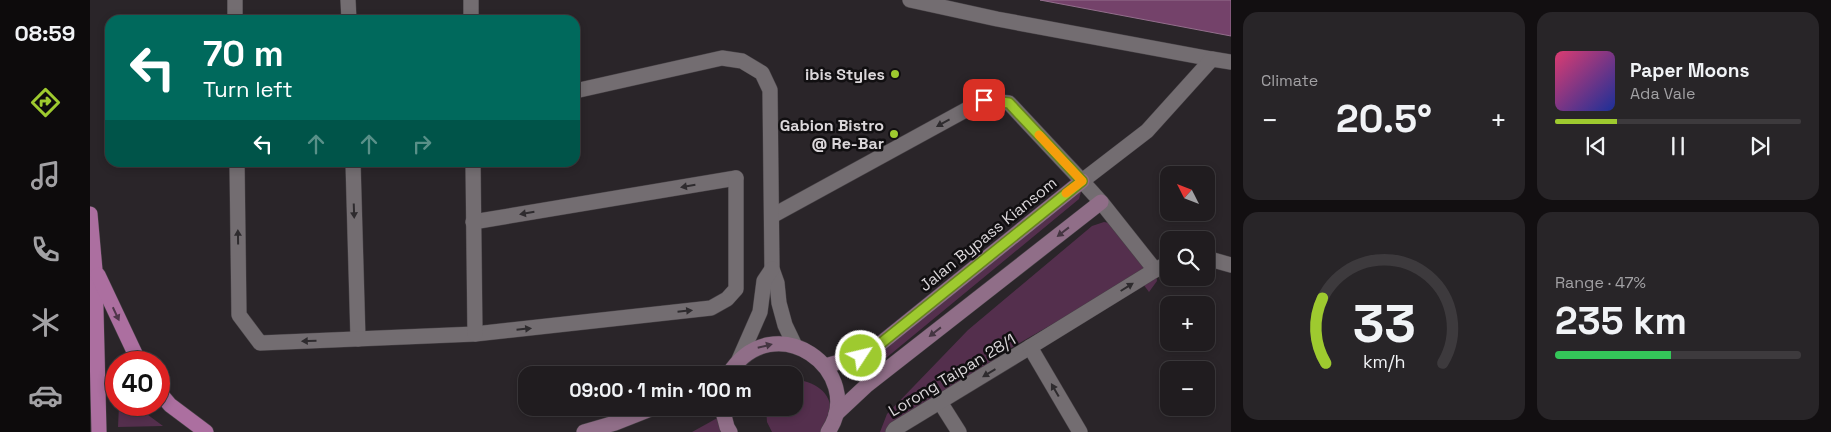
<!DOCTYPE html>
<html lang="en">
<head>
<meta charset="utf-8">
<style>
  body { margin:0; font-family:"Space Grotesk",sans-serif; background:#282528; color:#f1f3f6; height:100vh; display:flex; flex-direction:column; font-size:19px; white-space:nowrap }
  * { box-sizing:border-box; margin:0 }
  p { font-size:16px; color:#a2a1a4 }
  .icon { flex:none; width:28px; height:28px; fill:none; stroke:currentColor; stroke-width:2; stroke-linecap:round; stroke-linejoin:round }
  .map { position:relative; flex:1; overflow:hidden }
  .side { display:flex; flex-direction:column; gap:12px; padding:12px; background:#120f11; width:600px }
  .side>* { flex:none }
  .top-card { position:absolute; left:15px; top:15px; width:475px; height:152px; border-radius:15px; box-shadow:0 2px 8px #0003,0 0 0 1px #3d3a3d; background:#00695c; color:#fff; overflow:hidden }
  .needle { width:32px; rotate:312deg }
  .tools { position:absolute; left:1070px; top:166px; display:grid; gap:10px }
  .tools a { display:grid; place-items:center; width:55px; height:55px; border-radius:10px; background:#201c1f; box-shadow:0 2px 8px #0003,0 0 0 1px #3d3a3d; font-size:25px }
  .speed { position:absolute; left:15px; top:351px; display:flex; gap:10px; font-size:25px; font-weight:700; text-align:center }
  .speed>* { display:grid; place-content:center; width:65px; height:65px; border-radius:50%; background:#201c1f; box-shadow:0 2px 8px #0003,0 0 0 1px #3d3a3d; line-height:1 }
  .speed .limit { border:8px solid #d22; background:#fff; color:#111 }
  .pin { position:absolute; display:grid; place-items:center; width:42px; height:42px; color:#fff; margin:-21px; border-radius:10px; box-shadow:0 2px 8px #0006 }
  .me { position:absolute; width:55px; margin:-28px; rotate:55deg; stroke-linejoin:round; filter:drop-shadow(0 0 4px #0008) }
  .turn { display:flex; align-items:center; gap:18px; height:105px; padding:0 15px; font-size:22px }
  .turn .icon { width:65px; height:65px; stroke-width:2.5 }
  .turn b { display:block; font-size:35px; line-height:42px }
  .lanes { display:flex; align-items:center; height:48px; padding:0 15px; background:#0003; justify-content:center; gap:25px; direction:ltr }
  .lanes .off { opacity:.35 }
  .big { font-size:38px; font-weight:800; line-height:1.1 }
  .side .card { flex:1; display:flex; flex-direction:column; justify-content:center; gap:8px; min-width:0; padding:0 18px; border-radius:15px; background:#282528 }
  .side .dial { align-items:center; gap:0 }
  .dial svg { height:130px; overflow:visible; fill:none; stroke:#3d3a3d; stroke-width:7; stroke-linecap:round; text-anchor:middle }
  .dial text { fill:#f1f3f6; stroke:none }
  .song { display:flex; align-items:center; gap:15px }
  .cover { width:60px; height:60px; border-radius:8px; background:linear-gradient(135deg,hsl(340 70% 55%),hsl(230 70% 35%)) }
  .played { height:5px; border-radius:2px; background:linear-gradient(90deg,#9eca2f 25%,#3d3a3d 25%) }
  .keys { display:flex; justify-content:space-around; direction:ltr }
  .heat { display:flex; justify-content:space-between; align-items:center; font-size:28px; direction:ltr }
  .charge { height:8px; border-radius:4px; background:linear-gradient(90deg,#34c759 47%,#3d3a3d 0) }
  .side .tiles { flex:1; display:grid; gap:12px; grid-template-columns:repeat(2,1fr) }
  .trip { position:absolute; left:428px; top:366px; width:285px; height:50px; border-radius:15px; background:#201c1f; box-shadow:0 2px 8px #0003,0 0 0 1px #3d3a3d; font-weight:800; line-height:50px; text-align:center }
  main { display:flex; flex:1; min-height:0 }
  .menu { display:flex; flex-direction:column; width:90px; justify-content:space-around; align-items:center; background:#0d0b0c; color:#a2a1a4 }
  .menu .icon { width:35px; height:35px }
  .menu .on { color:#9eca2f }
  .menu b { font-size:22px; color:#f1f3f6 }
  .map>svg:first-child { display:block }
</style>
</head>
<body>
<main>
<nav class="menu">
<b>08:59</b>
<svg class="icon on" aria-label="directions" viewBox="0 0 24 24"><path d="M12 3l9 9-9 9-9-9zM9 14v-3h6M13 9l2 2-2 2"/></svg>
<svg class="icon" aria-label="music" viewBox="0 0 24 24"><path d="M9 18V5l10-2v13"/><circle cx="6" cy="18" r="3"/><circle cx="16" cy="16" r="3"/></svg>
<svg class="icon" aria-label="phone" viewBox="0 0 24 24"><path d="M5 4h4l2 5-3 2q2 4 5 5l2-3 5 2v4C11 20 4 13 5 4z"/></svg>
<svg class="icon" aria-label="climate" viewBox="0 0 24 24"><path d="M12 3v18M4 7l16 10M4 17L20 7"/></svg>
<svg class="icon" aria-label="car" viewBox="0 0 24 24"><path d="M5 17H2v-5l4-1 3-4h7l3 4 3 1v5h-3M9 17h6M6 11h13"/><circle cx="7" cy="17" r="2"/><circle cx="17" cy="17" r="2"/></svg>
</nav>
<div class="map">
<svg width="1141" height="432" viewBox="0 0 1141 432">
  <rect width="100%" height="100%" fill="#2a2529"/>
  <g fill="#542f4d">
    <polygon points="990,188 991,192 989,199 796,358 792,362 787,362 783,358 781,354"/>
    <polygon points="1014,222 1025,224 1066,269 1067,281 1059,292 1047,276 905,357 911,367 800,432 790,432 797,414 878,330 1002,226"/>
    <path d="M704,380C723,380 742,392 741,413C741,419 737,426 735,432H682L677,422L676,408H704Z"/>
    <polygon points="29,405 48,405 54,412 73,426 28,427"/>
    <polygon points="640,411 645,432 602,432"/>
  </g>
  <polygon fill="#74426a" stroke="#936f8c" points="950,0 1141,0 1141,36"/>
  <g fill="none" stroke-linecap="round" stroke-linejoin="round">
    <defs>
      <g id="lane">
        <polyline points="258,0 259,20"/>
        <polyline points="820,0 907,19 1122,59"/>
        <polyline points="263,162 268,339"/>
        <polyline points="682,216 894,100 919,103 992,181"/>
        <polyline points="383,222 646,178"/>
        <polyline points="850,402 869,432"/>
      </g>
      <g id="street">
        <polyline points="145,0 145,20"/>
        <polyline points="381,0 381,20"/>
        <polyline points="485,91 632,58 652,61 672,73 680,90 682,269 687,283 689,303 695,325 705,346"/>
        <polyline points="147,162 149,315 170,343 385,334 621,308 637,299 646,289 646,178"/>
        <polyline points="383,162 385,334"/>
        <polyline points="1116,258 1141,265"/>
        <polyline points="1079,263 1065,270 1011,202 992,181 1057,131 1122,59 1141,62"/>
        <polyline points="648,362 670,312 674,281 682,269"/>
        <polyline points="803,432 805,429 940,347"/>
        <polyline points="990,432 940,347 1065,270"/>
      </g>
      <g id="secondary">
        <polyline points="735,366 771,356 790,344 992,181"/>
        <path d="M638,375C684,302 778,372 738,432"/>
        <polyline points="632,408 637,427 640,432"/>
        <polyline points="746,414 777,385 1011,202"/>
        <polyline points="494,432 525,423 563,408"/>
      </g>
      <g id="primary">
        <polyline points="0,214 5,270 9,432"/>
        <polyline points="8,275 49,362"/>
        <polyline points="69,392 80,405 116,432"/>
      </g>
    </defs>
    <use href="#lane" stroke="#474246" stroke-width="16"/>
    <use href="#street" stroke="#474246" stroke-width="16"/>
    <use href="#secondary" stroke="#474246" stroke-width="16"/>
    <use href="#primary" stroke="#474246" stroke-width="16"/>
    <use href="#lane" stroke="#736d71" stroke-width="15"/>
    <use href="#street" stroke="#736d71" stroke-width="15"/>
    <use href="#secondary" stroke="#906e88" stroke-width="15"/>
    <use href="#primary" stroke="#ac6fa0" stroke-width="15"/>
  </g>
  <defs><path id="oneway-solid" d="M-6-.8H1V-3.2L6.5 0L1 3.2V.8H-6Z" transform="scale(1.25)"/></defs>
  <g fill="#2e2b2e">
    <use href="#oneway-solid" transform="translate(853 123) rotate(151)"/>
    <use href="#oneway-solid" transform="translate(598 186) rotate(170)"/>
    <use href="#oneway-solid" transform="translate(264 211) rotate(88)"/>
    <use href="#oneway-solid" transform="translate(437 213) rotate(170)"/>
    <use href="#oneway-solid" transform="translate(148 237) rotate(-91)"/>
    <use href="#oneway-solid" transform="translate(1037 287) rotate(-32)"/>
    <use href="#oneway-solid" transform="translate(595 311) rotate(-6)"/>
    <use href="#oneway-solid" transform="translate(434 329) rotate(-6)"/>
    <use href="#oneway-solid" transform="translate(219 341) rotate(178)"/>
    <use href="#oneway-solid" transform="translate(899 373) rotate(149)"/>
    <use href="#oneway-solid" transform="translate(965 390) rotate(-120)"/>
  </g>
  <g fill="#443541">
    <use href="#oneway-solid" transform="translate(973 232) rotate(142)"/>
    <use href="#oneway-solid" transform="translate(845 332) rotate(142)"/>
    <use href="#oneway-solid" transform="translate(675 346) rotate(-14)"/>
  </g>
  <use fill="#4f354a" href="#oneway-solid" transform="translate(26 314) rotate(65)"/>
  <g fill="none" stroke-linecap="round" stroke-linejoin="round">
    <defs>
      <polyline id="route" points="771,356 790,344 992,181 919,103 894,100"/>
    </defs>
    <use href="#route" stroke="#67831f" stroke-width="12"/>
    <use href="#route" stroke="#9eca2f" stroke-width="9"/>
    <polyline stroke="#f59e0b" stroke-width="9" points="949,135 992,181 976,193"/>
  </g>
  <g fill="#9eca2f" stroke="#110f11" stroke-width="2">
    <circle cx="805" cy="74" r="5"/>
    <circle cx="804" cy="134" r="5"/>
  </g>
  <g text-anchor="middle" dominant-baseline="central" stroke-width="5" stroke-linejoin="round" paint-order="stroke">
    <g font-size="16" font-weight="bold" fill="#dbd7da" stroke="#110f11" text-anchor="end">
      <text x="795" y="74">ibis Styles</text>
      <text x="794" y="125">Gabion Bistro<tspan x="794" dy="18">@ Re-Bar</tspan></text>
    </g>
    <g font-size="16" fill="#dbd7da" stroke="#110f11">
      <text transform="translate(898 234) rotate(-39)">Jalan Bypass Kiansom</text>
      <text transform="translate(862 375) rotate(-31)">Lorong Taipan 28/1</text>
    </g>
  </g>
</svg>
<div class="tools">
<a><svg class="needle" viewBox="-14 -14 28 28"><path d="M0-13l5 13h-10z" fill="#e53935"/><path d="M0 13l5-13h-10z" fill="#a2a1a4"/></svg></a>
<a><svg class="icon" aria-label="search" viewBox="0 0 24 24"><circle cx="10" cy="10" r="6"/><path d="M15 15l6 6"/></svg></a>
<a>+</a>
<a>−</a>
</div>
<div class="speed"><div class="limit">40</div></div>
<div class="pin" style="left:894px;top:100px;background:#d93025"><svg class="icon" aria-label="arrive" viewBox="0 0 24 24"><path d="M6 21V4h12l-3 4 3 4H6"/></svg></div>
<svg class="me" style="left:771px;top:356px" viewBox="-20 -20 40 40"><circle r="17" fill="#9eca2f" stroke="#fff" stroke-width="3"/><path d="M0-11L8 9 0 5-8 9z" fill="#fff"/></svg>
<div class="trip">09:00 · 1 min · 100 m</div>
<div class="top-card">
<div class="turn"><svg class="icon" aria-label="left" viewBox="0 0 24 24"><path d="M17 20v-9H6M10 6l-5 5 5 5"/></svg><div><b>70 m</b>Turn left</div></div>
<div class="lanes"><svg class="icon" aria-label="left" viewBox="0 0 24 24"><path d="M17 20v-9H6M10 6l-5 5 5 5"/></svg><svg class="icon off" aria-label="ahead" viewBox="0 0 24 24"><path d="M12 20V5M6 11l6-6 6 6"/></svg><svg class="icon off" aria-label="ahead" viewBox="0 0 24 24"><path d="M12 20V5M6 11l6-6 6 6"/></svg><svg class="icon off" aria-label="right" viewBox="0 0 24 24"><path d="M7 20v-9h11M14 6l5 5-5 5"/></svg></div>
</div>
</div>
<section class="side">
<div class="tiles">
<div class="card"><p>Climate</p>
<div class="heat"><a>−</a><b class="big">20.5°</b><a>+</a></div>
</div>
<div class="card">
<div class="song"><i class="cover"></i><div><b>Paper Moons</b><p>Ada Vale</p></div></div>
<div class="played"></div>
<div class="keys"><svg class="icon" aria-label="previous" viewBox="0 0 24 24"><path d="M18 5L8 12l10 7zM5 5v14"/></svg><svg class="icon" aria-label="pause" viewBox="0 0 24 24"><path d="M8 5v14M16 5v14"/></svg><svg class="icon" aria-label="next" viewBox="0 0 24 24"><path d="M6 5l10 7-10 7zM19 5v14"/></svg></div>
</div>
<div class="card dial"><svg viewBox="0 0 100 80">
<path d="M14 69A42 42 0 1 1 86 69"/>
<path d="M14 69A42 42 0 0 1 12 29" stroke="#9eca2f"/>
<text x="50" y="56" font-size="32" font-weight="700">33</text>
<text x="50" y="72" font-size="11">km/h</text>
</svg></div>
<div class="card"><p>Range · 47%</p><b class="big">235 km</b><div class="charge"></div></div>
</div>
</section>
</main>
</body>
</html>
